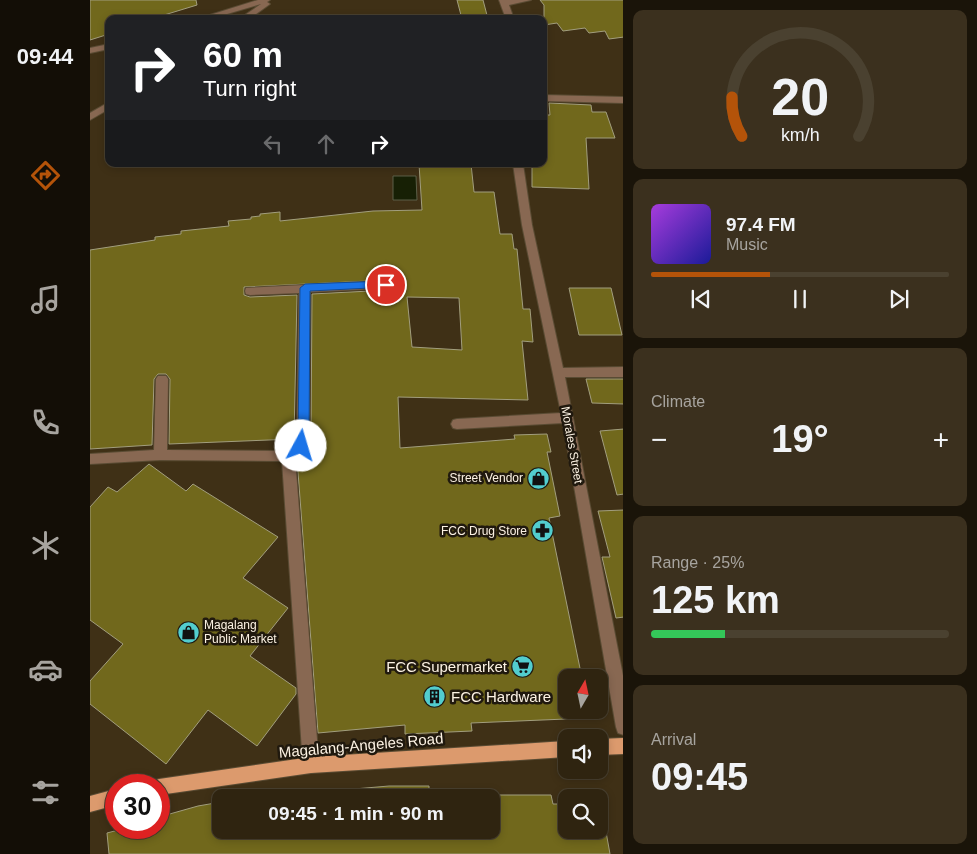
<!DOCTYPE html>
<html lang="en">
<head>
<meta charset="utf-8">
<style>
  body { margin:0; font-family:Arial,sans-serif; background:#3b301e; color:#f1f3f6; height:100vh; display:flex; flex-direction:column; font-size:19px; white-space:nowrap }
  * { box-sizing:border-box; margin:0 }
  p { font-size:16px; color:#a7a49f }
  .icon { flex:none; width:28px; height:28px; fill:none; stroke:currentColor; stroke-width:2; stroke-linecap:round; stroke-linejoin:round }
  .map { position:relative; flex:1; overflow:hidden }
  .panel { display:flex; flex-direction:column; gap:10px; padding:10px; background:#1a1409; width:354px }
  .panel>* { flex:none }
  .top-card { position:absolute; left:15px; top:15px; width:442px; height:152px; border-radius:10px; box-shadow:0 2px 8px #0003,0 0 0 1px #4a4130; background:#202124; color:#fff; overflow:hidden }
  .needle { width:32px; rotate:9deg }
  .controls { position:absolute; left:468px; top:669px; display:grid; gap:10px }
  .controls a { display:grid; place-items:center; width:50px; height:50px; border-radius:10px; background:#2f2410; box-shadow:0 2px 8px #0003,0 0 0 1px #4a4130; font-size:25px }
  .speed { position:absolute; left:15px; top:774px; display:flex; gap:10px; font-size:25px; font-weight:700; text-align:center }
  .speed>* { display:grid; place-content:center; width:65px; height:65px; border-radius:50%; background:#2f2410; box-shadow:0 2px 8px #0003,0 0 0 1px #4a4130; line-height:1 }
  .speed .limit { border:8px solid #d22; background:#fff; color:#111 }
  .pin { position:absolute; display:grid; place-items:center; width:42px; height:42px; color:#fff; margin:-21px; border:2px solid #fff; border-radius:50%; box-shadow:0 1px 5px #0007 }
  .me { position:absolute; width:55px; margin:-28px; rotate:6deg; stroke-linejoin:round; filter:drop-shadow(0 0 4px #0008) }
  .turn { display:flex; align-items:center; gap:18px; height:105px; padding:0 15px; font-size:22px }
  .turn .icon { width:65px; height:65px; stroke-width:2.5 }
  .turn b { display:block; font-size:35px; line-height:42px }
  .lanes { display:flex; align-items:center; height:48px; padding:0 15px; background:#0003; justify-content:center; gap:25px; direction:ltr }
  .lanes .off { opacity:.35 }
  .big { font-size:38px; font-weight:600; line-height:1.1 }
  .panel .widget { flex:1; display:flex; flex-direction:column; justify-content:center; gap:8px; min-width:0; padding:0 18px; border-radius:10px; background:#3b301e }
  .panel .dial { align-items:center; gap:0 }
  .dial svg { height:130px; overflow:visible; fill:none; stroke:#4a4130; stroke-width:7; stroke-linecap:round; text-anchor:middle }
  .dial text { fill:#f1f3f6; stroke:none }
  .song { display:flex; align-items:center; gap:15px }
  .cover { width:60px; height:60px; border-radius:8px; background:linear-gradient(135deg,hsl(280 70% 55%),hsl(240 70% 35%)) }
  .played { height:5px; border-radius:2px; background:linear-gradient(90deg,#b45309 40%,#4a4130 40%) }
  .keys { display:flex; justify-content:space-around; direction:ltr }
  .heat { display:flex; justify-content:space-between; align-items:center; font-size:28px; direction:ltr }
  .charge { height:8px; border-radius:4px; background:linear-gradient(90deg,#34c759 25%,#4a4130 0) }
  .trip { position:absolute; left:122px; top:789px; width:288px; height:50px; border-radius:10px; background:#2f2410; box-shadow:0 2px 8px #0003,0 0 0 1px #4a4130; font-weight:600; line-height:50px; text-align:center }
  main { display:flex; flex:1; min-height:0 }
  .tab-bar { display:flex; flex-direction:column; width:90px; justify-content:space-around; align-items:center; background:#130e06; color:#a7a49f }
  .tab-bar .icon { width:35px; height:35px }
  .tab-bar .active { color:#b45309 }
  .tab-bar b { font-size:22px; color:#f1f3f6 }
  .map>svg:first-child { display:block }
</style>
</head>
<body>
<main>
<nav class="tab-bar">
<b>09:44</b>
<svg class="icon active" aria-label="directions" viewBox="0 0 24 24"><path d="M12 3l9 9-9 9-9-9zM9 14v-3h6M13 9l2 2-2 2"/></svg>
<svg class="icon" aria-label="music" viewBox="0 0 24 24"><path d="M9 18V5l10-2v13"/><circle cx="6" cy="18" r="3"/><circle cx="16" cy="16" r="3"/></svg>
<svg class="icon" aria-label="phone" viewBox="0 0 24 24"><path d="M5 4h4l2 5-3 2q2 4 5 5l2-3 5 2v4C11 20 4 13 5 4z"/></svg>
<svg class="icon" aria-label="climate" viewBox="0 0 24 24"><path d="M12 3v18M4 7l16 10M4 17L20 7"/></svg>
<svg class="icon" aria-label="car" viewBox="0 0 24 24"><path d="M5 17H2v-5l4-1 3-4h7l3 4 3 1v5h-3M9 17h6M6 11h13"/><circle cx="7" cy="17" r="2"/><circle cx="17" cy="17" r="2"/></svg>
<svg class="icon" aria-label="filters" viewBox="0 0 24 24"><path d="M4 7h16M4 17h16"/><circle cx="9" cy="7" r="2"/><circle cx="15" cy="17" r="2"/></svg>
</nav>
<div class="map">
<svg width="534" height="854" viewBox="0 0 534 854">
  <rect width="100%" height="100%" fill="#3f3016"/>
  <polygon fill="#172005" stroke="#5c5f48" points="303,176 326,176 327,200 303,200"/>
  <g fill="#71681c" stroke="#a29e7e" fill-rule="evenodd">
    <polygon points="0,0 106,0 107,5 61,19 19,19 19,34 0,40"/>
    <polygon points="367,0 393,0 398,19 372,19"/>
    <polygon points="450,0 534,0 534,37 519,39 515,31 499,33 495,28 473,31 467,23 454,25 454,5"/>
    <polygon points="459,103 501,105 502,112 516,112 525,138 496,138 499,189 442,187 442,164 454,164 454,115 460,115"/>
    <path d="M329,164H381L384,192H404L410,234H422L424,249H427L433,309H440L443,342L432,341L438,400L308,397L310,448L425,439L424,435L457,434L461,452H457L470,516L459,518L492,678H476V710H499L500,718L381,723L382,731L315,734V725L228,733L207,459L217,451L221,437L222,294L300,290L303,286L300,280L154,287V295L160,297L207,295L204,439L79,444L80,379L76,374H68L64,379L62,445L0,449V250L65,240V237L91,234V231L139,226L138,221L161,219V217L170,216V214L190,212V221L283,211L332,210ZM317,297L369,298L372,350L322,347Z"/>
    <polygon points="479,288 521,288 532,335 489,335"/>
    <polygon points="496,379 534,379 534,404 502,403"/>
    <polygon points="534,429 534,494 527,495 510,431"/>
    <polygon points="59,464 96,491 103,484 188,537 153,578 198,608 160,656 206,688 206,694 167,746 118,710 76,764 0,704 0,681 33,644 0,620 0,507 18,487 27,492"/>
    <polygon points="534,510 534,617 526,618 512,557 520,557 508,511"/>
    <polygon points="299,786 339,786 339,795 461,795 463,804 476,804 476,830 509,830 509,804 511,804 520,854 19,854 17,833 36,828 69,828 69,817 108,806 131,802 131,830 401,830 401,798 168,798 194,793 264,791 264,789"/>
  </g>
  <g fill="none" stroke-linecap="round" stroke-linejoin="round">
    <defs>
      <g id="minor">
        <polygon points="168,0 180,0 177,2 180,4 159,19 149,19 171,4 120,19 107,19"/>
        <polygon points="409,0 441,0 419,5 424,19 416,19"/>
        <polygon points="19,44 19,49 0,53 0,48"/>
        <polygon points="454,95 534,97 534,103 454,101"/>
        <polygon points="19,102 19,109 0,120 0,113"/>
        <polygon points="423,164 433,164 442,225 473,368 534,367 534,377 475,377 534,681 534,735 528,733 526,727 473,423 367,429 363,428 361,424 363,420 367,419 471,413 432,225"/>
        <polygon points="296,281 300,282 301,285 300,288 220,292 219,437 215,450 205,458 229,765 227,771 221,773 215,771 213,765 192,461 70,460 0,464 0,454 64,450 66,379 68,376 76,376 78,379 77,450 196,451 205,443 207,437 209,293 160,295 156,294 155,291 156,288"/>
      </g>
      <g id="major">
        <polygon points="534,738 534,754 509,755 509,739"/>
        <polygon points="476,741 476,757 221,773 69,795 69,785 62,785 63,781 69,779 221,757"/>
        <polygon points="26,789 26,805 0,812 0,796"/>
      </g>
    </defs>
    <use href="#minor" stroke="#594b33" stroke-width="2"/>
    <use href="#major" stroke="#594b33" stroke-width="2"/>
    <use href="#minor" fill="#886852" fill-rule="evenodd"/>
    <use href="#major" fill="#dc9a6d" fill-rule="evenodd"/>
  </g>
  <polygon fill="#1a73e8" stroke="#114b97" points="296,281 300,282 300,287 220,291 219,437 215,449 207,449 205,446 208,437 210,288 215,284"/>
  <defs>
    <symbol id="shop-disc" viewBox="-11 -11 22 22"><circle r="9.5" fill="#52cdce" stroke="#20190e"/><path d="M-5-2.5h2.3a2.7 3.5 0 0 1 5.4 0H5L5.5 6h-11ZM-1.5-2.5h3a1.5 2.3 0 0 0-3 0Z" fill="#111"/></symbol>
    <symbol id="pharmacy-disc" viewBox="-11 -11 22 22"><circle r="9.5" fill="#52cdce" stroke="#20190e"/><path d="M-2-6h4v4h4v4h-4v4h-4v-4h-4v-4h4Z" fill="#111"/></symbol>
    <symbol id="supermarket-disc" viewBox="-11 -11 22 22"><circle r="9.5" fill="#52cdce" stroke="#20190e"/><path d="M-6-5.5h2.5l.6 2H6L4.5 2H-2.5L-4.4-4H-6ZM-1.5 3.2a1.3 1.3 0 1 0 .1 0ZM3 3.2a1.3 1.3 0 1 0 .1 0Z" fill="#111"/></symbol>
    <symbol id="building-disc" viewBox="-11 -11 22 22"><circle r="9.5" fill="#52cdce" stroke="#20190e"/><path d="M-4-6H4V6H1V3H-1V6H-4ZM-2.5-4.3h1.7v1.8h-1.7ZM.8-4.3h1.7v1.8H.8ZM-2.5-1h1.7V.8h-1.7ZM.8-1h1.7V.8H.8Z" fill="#111"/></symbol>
  </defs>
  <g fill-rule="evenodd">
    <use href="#shop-disc" x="436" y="466" width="25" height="25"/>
    <use href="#pharmacy-disc" x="440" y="518" width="25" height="25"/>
    <use href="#shop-disc" x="86" y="620" width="25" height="25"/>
    <use href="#supermarket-disc" x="420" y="654" width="25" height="25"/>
    <use href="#building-disc" x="332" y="684" width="25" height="25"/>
  </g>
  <g text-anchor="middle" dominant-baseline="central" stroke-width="5" stroke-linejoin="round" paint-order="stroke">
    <g font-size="12" fill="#fcf2e3" stroke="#20190e">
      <text transform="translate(482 445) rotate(80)">Morales Street</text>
    </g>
    <g font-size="12" fill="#fcf2e3" stroke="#20190e" text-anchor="end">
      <text x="433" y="478">Street Vendor</text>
      <text x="437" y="531">FCC Drug Store</text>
      <text x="114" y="625" text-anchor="start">Magalang<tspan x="114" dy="14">Public Market</tspan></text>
    </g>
    <g font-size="15" fill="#fcf2e3" stroke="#20190e" text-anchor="end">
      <text x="417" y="666">FCC Supermarket</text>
      <text x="361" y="696" text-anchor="start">FCC Hardware</text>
    </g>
    <g font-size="15" fill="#fcf2e3" stroke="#20190e">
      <text transform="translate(271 745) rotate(-5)">Magalang-Angeles Road</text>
    </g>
  </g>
</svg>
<div class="controls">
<a><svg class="needle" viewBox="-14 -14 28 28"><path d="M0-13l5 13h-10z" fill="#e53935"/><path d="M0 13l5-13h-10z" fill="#a7a49f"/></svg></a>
<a><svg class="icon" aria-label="sound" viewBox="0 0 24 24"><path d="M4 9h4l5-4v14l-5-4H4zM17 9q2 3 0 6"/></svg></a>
<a><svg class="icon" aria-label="search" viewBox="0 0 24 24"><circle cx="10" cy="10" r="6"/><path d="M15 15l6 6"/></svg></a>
</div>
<div class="speed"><div class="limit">30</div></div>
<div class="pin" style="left:296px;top:285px;background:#d93025"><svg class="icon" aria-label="arrive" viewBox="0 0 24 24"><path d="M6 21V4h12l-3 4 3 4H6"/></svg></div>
<svg class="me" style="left:211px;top:446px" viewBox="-20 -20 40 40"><circle r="19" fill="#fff"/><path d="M0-13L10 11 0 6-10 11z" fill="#1a73e8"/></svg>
<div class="trip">09:45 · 1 min · 90 m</div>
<div class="top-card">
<div class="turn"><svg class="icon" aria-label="right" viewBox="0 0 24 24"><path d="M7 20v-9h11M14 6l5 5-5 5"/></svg><div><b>60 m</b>Turn right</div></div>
<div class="lanes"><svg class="icon off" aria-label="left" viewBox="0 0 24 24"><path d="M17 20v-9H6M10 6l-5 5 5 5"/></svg><svg class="icon off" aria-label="ahead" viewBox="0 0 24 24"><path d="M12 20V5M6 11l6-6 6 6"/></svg><svg class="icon" aria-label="right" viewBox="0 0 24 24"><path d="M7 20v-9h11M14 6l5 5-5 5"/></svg></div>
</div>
</div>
<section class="panel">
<div class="widget dial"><svg viewBox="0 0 100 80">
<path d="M14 69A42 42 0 1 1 86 69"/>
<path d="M14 69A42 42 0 0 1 8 45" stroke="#b45309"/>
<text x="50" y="56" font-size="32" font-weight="700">20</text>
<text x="50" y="72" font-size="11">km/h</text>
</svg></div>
<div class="widget">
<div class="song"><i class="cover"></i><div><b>97.4 FM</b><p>Music</p></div></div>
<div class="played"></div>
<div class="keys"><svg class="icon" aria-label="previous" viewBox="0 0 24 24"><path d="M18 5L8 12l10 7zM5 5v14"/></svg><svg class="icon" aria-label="pause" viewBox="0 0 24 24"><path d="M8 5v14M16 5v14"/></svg><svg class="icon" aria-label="next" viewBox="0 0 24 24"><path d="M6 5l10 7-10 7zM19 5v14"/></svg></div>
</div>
<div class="widget"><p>Climate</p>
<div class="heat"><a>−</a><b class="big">19°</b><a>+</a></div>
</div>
<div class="widget"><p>Range · 25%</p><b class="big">125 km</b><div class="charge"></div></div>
<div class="widget"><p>Arrival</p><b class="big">09:45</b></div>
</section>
</main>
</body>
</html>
